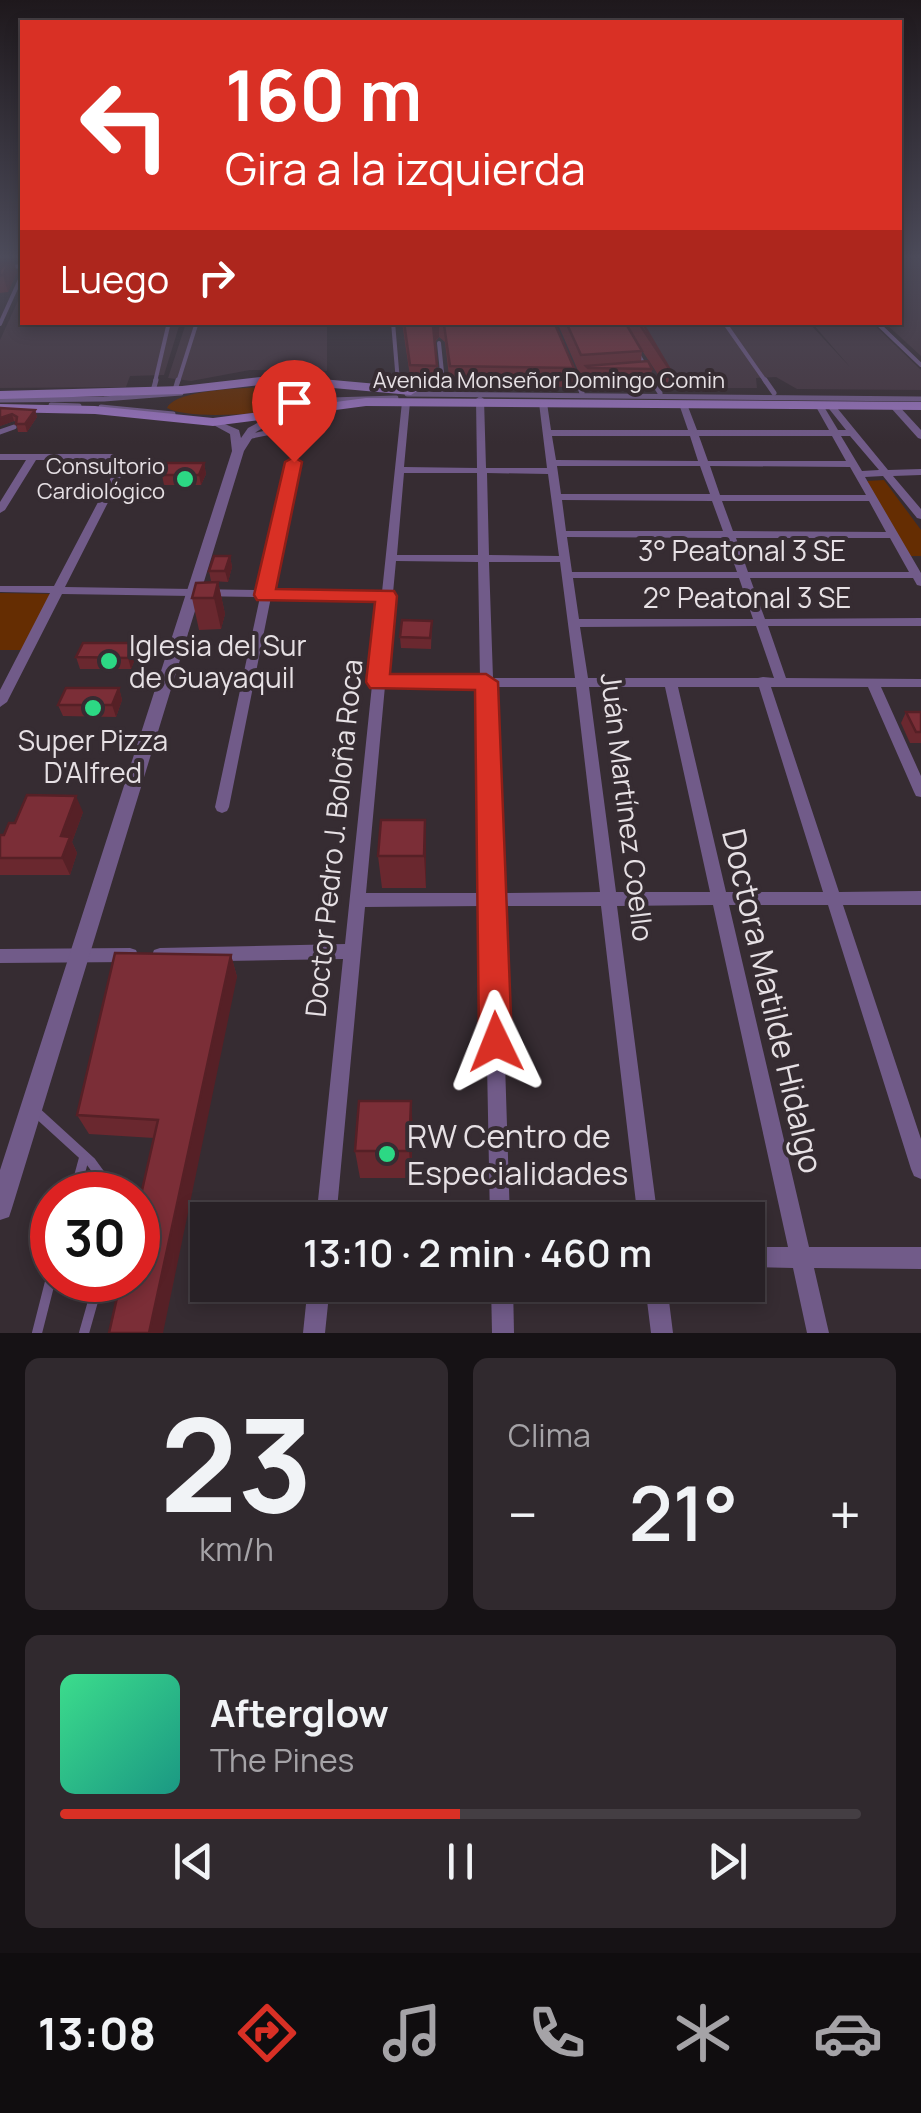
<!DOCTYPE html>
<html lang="es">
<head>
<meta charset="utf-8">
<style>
  body { margin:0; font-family:Manrope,sans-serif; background:#30292e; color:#f1f3f6; height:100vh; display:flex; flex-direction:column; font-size:38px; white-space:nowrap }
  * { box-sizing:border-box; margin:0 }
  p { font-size:32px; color:#a5a3a7 }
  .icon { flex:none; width:55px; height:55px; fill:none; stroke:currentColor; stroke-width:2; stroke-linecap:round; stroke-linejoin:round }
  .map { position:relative; height:1333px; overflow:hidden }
  .sheet { display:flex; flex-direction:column; gap:25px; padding:25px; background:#161215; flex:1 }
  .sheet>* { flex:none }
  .banner { position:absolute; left:20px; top:20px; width:882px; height:305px; border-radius:0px; box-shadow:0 5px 15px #0003,0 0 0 2px #443e43; background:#d93025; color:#fff; overflow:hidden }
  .speed { position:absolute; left:30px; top:1172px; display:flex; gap:20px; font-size:50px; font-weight:700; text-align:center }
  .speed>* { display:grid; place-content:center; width:130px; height:130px; border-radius:50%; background:#282126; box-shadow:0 5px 15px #0003,0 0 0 2px #443e43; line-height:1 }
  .speed .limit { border:15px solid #d22; background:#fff; color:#111 }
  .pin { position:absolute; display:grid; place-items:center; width:85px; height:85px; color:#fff; margin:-102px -42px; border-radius:50% 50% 50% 0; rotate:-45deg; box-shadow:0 0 10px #0007 }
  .pin .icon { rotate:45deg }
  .me { position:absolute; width:110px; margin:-55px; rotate:358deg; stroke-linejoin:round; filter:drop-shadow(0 0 8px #0008) }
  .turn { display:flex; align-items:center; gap:35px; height:210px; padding:0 40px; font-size:45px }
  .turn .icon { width:130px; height:130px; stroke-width:2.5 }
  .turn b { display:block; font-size:70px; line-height:85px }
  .then { display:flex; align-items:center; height:95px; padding:0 40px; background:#0003; gap:20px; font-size:38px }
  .big { font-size:75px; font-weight:600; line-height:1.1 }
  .sheet .card { flex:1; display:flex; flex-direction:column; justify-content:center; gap:15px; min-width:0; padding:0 35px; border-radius:15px; background:#30292e }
  .sheet .dial { align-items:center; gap:0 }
  .dial b { font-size:130px; line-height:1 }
  .song { display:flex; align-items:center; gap:30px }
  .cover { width:120px; height:120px; border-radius:15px; background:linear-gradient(135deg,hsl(150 70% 55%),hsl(170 70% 35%)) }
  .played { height:10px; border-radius:5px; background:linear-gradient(90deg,#d93025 50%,#443e43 50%) }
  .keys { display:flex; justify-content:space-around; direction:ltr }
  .heat { display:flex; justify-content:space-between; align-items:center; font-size:55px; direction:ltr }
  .sheet .tiles { flex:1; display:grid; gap:25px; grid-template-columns:1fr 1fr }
  .card:last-child { grid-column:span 2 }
  .trip { position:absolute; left:190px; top:1202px; width:575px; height:100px; border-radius:0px; background:#282126; box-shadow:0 5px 15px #0003,0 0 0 2px #443e43; font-weight:600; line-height:100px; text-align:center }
  .menu { display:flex; height:160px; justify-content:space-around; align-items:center; background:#100d0f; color:#a5a3a7 }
  .menu .icon { width:70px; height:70px }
  .menu .active { color:#d93025 }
  .menu b { font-size:45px; color:#f1f3f6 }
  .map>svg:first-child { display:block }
</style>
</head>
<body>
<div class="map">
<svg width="921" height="1333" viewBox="0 0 921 1333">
  <rect width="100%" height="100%" fill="#362c32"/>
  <g fill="#463640">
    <polygon points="900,256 921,256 921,356 885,323 900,322"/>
    <polygon points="22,292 22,322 180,323 164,375 130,376 126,387 0,388 0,340"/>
    <polygon points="186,323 327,323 327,371 250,370 191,381 168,378"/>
    <polygon points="634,323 809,323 850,367 812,323 872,323 921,370 921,390 797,389 776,377 756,378 757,388 672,388"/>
  </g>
  <g fill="#652d02">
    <path d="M310,387L322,391V397C296,413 193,422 167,408C178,385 283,387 310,387Z"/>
    <polygon points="884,480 921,530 921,556 910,556 867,481"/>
    <polygon points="0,593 56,594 26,650 0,650"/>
  </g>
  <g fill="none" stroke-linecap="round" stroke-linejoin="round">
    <g stroke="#715b89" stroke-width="4">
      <polyline points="11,267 22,266"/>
      <polyline points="393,322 398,382"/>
      <polyline points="724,322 766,382"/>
      <polyline points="876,322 921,365"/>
      <polyline points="0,324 22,275"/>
      <polyline points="439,343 443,382"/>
      <polyline points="638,354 654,382"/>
      <polyline points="571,366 578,382"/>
      <polyline points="155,382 169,322"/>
      <polyline points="178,382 197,322"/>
    </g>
    <g stroke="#715b89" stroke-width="5">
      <polyline points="398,380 399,391"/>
      <polyline points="443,380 444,392"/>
      <polyline points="577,380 582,393"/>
      <polyline points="652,380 660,393"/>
      <polyline points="765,380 774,393"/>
      <polyline points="175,390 178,380"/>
      <polyline points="153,391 156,380"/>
      <polyline points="407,394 921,399"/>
      <polyline points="0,400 104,399 181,393"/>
      <polyline points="51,405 79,406"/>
      <polyline points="101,407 173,414"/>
      <polyline points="289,408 331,400 396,398"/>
      <polyline points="274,417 289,423"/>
      <polyline points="0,432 14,427"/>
      <polyline points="247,437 276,431"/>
    </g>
    <g stroke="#715b89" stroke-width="10">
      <polyline points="34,1110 91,1162 115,1195"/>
      <polyline points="74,1195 84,1158"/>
      <polyline points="37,1333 52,1274"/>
      <polyline points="84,1333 99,1280"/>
    </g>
    <g fill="#715b89" fill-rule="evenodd">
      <path d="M480,396L484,399L486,468H547L539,403L543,400L547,403L551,430H688L679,404L683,401L687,404L697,430H829L815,405L819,402L823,405L838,430H846L826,405L830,402L833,403L888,470L921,469V475L893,476L921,509V519L917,518L883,476L865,477L921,573V586L917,585L913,578H750L765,619L921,618V626H768L786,678L921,679V687H881L921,776V797L916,796L914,792L868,687H771L839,892L921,891V905H843L921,1139V1179L914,1176L911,1169L828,905H729L809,1247H921V1269L814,1268L829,1333H807L793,1268L748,1267V1247H788L713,905L617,906L658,1220H638L601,906H500L510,1220H490L484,906L365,907L336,1220H316L343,959L160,962L154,960L152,955L154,950L160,948L345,944L381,599L271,597L229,807L227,811L222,813L217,811L215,807L260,597L62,594L7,702L0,707V690L50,593L0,592V586H54L117,466L111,460H36L5,510L0,513V502L26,460H0V454H113L127,465L65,587L262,590L289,462L294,459L299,462L273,590L382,592L402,402L406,399L410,402L404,467L477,468L476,399ZM552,436H690L698,461L556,460ZM699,436H832L846,461H708ZM841,436H850L879,470L862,471ZM557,466H700L710,494H561ZM710,466L850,467L866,495H720ZM404,473H477L478,555H397ZM487,473L548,474L559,556L489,555ZM562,500L712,501L723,531H566ZM722,501H869L886,532L733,531ZM567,537L725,538L737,572H572ZM736,538H890L909,572H748ZM396,561L478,562L480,678H385ZM489,562H560L575,678H493ZM573,578H739L753,619H579ZM756,626L774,678L763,677L758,678H588L580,627ZM385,686L481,687L484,893H366ZM493,687H576L600,892L500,893ZM589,687H665L710,892H616ZM678,687H759L823,892H726Z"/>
      <polygon points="891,404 897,404 921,430 921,439 918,438 891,408"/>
      <polygon points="130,948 136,950 138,955 136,960 130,962 0,963 0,949"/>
      <polygon points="308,1285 330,1285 325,1333 303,1333"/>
      <polygon points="491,1285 513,1285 514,1333 492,1333"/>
      <polygon points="645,1285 667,1285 673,1333 651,1333"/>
    </g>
    <polygon fill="#715b89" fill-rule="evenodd" points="274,414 279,417 278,419 256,432 244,451 12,1208 9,1217 0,1220 0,1170 232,451 230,434 208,422 213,419 239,430 241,438 248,428"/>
    <g fill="#9672bb" fill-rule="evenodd">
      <polygon points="277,375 411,387 417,391 411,395 277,383 182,394 0,399 0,391 182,386"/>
      <polygon points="366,398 921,402 921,410 366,406 213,426 95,414 0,412 0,404 95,406 213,418"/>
    </g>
  </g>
  <g fill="#6a282f">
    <polygon points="0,256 17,272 8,292 0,293"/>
    <polygon points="402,322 554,322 574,368 572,387 450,385 445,342 439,337 435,342 437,384 411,383"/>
    <polygon points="557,322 642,322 670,370 667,388 639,346 642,351 641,362 652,369 650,388 586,387 586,373 579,373"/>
    <polygon points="0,408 35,410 37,417 27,432 18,432 16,422 14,421 0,426"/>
    <polygon points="204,463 206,474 201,485 164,485 162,475"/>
    <polygon points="230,556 232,567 228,582 211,581 209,571"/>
    <polygon points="218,582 225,614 221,629 199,630 192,598"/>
    <polygon points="432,621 431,649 401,648 400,637"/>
    <polygon points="137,654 131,669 80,669 76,657"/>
    <polygon points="119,688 122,700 116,717 63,716 58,705"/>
    <polygon points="906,712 921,712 921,743 910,743 901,723"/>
    <polygon points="83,812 72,842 77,853 70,875 0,875 0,835"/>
    <polygon points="425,820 426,888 382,888 378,856"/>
    <polygon points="231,955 237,977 154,1138 89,1134 77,1115"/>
    <polygon points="413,1129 411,1178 360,1178 355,1151"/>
  </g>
  <g fill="#562026">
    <polygon points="0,256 4,256 6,263 0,274"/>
    <polygon points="12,256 17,272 8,292 3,275"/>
    <polygon points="436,322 439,322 439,337 433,343 433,325"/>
    <polygon points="35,410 37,417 27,432 25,424"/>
    <polygon points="12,414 14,421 0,426 0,418"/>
    <polygon points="204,463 206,474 201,485 199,475"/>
    <polygon points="230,556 232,567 228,582 225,571"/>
    <polygon points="218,582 225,614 221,629 214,598"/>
    <polygon points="134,643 137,654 131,669 128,658"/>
    <polygon points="119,688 122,700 116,717 112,705"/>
    <polygon points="76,796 83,812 72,842 77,853 70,875 62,858 61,836"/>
    <polygon points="425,820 426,852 426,888 424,856"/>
    <polygon points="231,955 237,977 163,1333 149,1333"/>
    <polygon points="411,1101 413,1129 411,1178 409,1151"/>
  </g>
  <g fill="#7b2e37" stroke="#562026" stroke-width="2.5">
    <polygon points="12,256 3,275 0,276 0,270"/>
    <polygon points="404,322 436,322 433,325 437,366 410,365"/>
    <polygon points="442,322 554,322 574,368 450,366 444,325"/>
    <polygon points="566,322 625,322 642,351 581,355"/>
    <polygon points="638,322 642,322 670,370"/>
    <polygon points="648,361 652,369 588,368 586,366"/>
    <polygon points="0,408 35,410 25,424 16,424 17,417 12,414 0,418"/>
    <polygon points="167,463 204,463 199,475 162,475"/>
    <polygon points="214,556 230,556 225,571 209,571"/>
    <polygon points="218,582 214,598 192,598 196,583"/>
    <polygon points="402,620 432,621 430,638 400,637"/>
    <polygon points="83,643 134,643 128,658 76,657"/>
    <polygon points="66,688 119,688 112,705 58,705"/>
    <polygon points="906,712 921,712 921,732 916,732"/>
    <polygon points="27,795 76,796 61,836 70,837 62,858 0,858 0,835 4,835 9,823 15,823"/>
    <polygon points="381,820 425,820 424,856 378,856"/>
    <polygon points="115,953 231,955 149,1333 109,1333 121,1280 138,1280 138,1208 158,1120 77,1115"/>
    <polygon points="359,1101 411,1101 409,1151 355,1151"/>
  </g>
  <linearGradient id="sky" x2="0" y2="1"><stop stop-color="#1e181c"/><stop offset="0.58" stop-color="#4c4b5a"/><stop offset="1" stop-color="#4c4b5a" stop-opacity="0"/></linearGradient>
  <rect width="921" height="443" fill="url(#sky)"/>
  <polygon fill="#d93025" stroke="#8d1f18" stroke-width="2.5" points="294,457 302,462 276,589 394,591 397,596 390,674 486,674 498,682 512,1042 507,1053 496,1058 484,1053 479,1042 475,690 370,688 366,682 375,602 257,600 254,595 285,462"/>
  <g fill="#2cd884" stroke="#362c32" stroke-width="4">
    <circle cx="185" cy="479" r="10"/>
    <circle cx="109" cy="661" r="10"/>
    <circle cx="93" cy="708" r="10"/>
    <circle cx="387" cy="1154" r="10"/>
  </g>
  <g text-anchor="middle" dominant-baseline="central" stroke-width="8" stroke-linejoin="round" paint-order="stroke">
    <g font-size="22" fill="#e6e0e4" stroke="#362c32">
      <text x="549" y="380">Avenida Monseñor Domingo Comin</text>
    </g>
    <g font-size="22" fill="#e6e0e4" stroke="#362c32" text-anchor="end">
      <text x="165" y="466">Consultorio<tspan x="165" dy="25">Cardiológico</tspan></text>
    </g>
    <g font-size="28" fill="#e6e0e4" stroke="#362c32">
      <text x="742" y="550">3° Peatonal 3 SE</text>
      <text x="747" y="597">2° Peatonal 3 SE</text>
      <text transform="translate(628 807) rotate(83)">Juán Martínez Coello</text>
      <text transform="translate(333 838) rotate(-84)">Doctor Pedro J. Boloña Roca</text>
    </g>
    <g font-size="28" fill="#e6e0e4" stroke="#362c32" text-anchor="start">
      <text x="129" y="645">Iglesia del Sur<tspan x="129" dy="32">de Guayaquil</tspan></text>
      <text x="93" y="740" text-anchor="middle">Super Pizza<tspan x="93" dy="32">D'Alfred</tspan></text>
    </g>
    <g font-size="32" fill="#e6e0e4" stroke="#362c32">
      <text transform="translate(773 1001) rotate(77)">Doctora Matilde Hidalgo</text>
    </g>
    <g font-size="32" fill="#e6e0e4" stroke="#362c32" text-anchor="start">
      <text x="407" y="1136">RW Centro de<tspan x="407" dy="37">Especialidades</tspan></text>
    </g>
  </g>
</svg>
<div class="speed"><div class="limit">30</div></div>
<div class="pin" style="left:294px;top:462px;background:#d93025"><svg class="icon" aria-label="arrive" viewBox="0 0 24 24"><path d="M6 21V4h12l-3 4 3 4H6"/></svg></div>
<svg class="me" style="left:496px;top:1042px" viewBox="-20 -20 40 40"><path d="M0-17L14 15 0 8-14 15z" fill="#d93025" stroke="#fff" stroke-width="4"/></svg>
<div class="trip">13:10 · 2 min · 460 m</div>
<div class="banner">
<div class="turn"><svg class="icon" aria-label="left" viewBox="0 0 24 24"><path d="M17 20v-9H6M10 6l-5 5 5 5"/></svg><div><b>160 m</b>Gira a la izquierda</div></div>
<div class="then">Luego<svg class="icon" aria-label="right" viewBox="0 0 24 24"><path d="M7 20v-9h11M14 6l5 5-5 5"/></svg></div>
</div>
</div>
<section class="sheet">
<div class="tiles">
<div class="card dial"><b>23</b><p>km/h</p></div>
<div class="card"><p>Clima</p>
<div class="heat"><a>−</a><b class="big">21°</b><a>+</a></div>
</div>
<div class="card">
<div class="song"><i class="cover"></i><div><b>Afterglow</b><p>The Pines</p></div></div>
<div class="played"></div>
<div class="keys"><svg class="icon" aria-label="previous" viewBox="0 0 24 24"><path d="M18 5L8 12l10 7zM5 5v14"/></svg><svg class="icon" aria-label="pause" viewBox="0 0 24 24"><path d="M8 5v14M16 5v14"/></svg><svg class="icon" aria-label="next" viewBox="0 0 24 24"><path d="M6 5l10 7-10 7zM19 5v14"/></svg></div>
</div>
</div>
</section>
<nav class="menu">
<b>13:08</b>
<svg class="icon active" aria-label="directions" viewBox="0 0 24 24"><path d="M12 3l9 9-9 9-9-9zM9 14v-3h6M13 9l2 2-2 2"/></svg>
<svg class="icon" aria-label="music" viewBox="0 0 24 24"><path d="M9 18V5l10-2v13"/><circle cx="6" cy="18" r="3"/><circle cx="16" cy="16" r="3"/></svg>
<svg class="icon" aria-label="phone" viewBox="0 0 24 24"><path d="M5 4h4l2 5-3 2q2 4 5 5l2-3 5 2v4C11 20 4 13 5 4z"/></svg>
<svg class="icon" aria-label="climate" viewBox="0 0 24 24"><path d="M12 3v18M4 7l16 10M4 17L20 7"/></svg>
<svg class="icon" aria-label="car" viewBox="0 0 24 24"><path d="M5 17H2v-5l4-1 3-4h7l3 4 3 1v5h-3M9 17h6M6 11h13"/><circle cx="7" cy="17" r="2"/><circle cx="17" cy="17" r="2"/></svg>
</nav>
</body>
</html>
